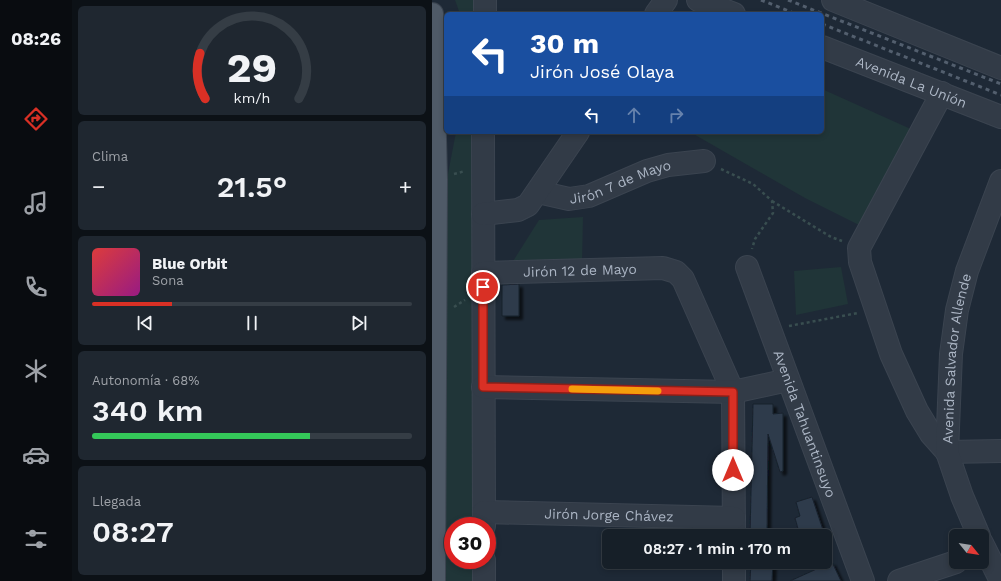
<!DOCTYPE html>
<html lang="es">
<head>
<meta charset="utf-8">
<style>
  body { margin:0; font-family:"Work Sans",sans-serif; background:#1f2730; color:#f1f3f6; height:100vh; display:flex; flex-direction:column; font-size:15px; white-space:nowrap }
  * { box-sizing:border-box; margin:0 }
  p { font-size:13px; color:#9ea2a8 }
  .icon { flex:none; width:22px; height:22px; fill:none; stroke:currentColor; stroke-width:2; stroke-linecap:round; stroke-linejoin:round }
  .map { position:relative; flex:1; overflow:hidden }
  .details { display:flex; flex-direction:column; gap:6px; padding:6px; background:#0c1116; width:360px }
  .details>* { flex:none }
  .guide { position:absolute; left:12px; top:12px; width:380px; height:122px; border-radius:6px; box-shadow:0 2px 6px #0003,0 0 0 1px #353d45; background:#1a4fa0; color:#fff; overflow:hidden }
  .needle { width:26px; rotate:120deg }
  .buttons { position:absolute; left:517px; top:529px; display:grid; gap:8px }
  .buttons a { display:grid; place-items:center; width:40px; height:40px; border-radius:6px; background:#161f28; box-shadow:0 2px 6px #0003,0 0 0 1px #353d45; font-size:20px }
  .speed { position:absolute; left:12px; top:517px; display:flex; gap:8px; font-size:20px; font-weight:700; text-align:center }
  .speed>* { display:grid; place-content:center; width:52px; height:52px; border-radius:50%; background:#161f28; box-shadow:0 2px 6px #0003,0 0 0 1px #353d45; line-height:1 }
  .speed .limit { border:6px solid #d22; background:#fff; color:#111 }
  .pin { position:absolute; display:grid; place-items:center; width:34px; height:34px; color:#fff; margin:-17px; border:2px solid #fff; border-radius:50%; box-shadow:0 1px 4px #0007 }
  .me { position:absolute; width:44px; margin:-22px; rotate:0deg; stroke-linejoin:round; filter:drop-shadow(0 0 3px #0008) }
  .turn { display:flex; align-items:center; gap:14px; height:84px; padding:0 20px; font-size:18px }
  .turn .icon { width:52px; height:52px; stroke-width:2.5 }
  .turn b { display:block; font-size:28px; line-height:34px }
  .lanes { display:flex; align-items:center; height:38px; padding:0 20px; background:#0003; justify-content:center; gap:20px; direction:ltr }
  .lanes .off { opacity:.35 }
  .big { font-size:30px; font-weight:600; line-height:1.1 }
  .details .widget { flex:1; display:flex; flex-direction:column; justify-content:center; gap:6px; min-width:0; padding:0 14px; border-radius:6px; background:#1f2730 }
  .details .dial { align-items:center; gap:0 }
  .dial svg { height:104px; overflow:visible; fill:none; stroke:#353d45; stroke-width:7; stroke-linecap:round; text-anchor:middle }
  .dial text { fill:#f1f3f6; stroke:none }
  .song { display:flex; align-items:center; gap:12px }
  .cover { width:48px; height:48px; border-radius:6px; background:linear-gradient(135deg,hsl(0 70% 55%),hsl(310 70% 35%)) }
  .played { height:4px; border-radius:2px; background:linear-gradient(90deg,#d93025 25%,#353d45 25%) }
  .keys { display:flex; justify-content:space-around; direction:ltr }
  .heat { display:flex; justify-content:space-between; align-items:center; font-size:22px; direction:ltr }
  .charge { height:6px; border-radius:3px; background:linear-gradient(90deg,#34c759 68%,#353d45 0) }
  .trip { position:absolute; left:170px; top:529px; width:230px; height:40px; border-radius:6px; background:#161f28; box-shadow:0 2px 6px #0003,0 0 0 1px #353d45; font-weight:600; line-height:40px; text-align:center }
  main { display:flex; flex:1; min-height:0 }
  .tabs { display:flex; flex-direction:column; width:72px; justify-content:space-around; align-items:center; background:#090c10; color:#9ea2a8 }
  .tabs .icon { width:28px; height:28px }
  .tabs .on { color:#d93025 }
  .tabs b { font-size:18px; color:#f1f3f6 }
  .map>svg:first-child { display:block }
</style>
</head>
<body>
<main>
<nav class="tabs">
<b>08:26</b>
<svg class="icon on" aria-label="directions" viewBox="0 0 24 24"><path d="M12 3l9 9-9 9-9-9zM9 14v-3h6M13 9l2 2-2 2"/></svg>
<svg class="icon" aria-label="music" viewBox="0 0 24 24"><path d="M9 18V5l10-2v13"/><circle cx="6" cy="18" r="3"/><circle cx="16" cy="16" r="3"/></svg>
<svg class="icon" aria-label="phone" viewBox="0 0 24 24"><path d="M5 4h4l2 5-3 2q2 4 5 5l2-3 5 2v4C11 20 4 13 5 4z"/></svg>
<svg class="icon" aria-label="climate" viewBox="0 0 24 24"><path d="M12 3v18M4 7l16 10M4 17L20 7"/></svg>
<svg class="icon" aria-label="car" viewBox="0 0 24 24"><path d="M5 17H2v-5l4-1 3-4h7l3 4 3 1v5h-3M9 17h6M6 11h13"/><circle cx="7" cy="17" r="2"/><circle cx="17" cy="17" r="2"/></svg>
<svg class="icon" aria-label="filters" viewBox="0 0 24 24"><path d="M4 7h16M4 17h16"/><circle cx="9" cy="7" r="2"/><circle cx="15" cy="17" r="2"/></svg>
</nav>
<section class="details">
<div class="widget dial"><svg viewBox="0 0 100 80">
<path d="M14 69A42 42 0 1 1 86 69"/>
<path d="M14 69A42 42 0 0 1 10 34" stroke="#d93025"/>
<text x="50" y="56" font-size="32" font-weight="700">29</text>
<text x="50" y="72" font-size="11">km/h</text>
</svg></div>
<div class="widget"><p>Clima</p>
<div class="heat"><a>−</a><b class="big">21.5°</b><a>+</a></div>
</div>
<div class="widget">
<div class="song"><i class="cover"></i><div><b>Blue Orbit</b><p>Sona</p></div></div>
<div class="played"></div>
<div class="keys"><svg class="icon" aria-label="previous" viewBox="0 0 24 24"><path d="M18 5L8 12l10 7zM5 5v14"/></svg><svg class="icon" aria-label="pause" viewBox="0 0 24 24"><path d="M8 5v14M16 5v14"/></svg><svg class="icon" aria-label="next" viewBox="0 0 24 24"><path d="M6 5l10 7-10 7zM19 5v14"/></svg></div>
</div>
<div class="widget"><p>Autonomía · 68%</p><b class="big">340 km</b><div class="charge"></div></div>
<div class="widget"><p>Llegada</p><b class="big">08:27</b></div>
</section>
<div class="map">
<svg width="569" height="581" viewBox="0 0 569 581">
  <defs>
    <filter id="shadow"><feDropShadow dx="3.5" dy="3.5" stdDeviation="1" flood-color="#0009"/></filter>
  </defs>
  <rect width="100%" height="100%" fill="#1e2936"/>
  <g fill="#203538">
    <polygon points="23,0 41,0 41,14 28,14"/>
    <polygon points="390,89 481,130 433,228 373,198 258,132 390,132"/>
    <polygon points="24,132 41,132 43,526 21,526 21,560 43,560 43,581 13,581 14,184"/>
    <polygon points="151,217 150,263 78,266 107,220"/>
    <polygon points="409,267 416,304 364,315 362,271"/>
  </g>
  <g fill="#2d3a4b" stroke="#19222d" filter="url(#shadow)">
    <polygon points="87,284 87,316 70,316 70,285"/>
    <polygon points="321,404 341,404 341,414 351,413 351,471 348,472 336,434 335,536 318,536"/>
    <polygon points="380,497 393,536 368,536 363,518 368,516 364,502"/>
    <polygon points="319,562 341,562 340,581 318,581"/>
    <polygon points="400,562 409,581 358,581"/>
  </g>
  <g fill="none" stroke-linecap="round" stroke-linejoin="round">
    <defs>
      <g id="minor">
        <polyline points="266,0 302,14"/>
        <polyline points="401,0 569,68"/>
        <polyline points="53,14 53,0"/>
        <polyline points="224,14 234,0"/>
        <path id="s1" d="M390,47L569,117"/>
        <polyline points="510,93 427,248 428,262 459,354 485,411 499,434 515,452"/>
        <polyline points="51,132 52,526"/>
        <path id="s2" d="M106,192L137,199L157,196L215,171L236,165L272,161"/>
        <polyline points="51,214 86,210 96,205 146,132"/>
        <path id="s3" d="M315,267L431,581"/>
        <path id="s4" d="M51,273L231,268L244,272L251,279L301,392L302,536"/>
        <polyline points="51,387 301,392 356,380"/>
        <polyline points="515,452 569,451"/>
        <path id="s5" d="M52,512L302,518"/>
        <path id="s6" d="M547,536L530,496L515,452L519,354L525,310L535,271L569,181"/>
        <polyline points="550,543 569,581"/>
        <polyline points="52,560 52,581"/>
        <polyline points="302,562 302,581"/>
        <polyline points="467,581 524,562"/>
      </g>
      <polyline id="major" points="0,14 4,180 2,581"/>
    </defs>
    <use href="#minor" stroke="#3b4450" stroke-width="24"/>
    <use href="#major" stroke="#3b4450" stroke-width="24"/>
    <g stroke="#394e50" stroke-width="2.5" stroke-dasharray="3 3" stroke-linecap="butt">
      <polyline points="289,169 321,184 340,201 341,213 323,239 320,249"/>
      <polyline points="22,174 33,171"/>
      <polyline points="340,201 399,237 410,241"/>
      <polyline points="22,307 33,300"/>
      <polyline points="357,326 426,313"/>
    </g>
    <use href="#minor" stroke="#323b47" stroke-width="22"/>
    <use href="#major" stroke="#4f5a67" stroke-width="22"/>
    <g stroke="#535f6e" stroke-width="3" stroke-dasharray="4 4" stroke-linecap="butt">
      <polyline points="329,0 364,14"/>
      <polyline points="356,0 569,84"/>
      <polyline points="390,24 569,95"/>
    </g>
  </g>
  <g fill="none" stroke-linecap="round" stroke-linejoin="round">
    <defs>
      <polyline id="route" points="51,287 51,387 301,392 301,470"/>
    </defs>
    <use href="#route" stroke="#8d1f18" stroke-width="10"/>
    <use href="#route" stroke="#d93025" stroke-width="7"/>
    <polyline stroke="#f59e0b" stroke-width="7" points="140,389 226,391"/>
  </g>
  <g text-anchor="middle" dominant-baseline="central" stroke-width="4" stroke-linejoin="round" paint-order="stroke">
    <g font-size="14" fill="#abb5c4" stroke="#18202b">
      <text stroke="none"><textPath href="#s1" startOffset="96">Avenida La Unión</textPath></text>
      <text stroke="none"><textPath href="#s2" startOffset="86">Jirón 7 de Mayo</textPath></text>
      <text stroke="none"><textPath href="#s4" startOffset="97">Jirón 12 de Mayo</textPath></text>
      <text stroke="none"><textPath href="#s6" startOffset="184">Avenida Salvador Allende</textPath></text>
      <text stroke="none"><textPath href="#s3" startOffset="167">Avenida Tahuantinsuyo</textPath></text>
      <text stroke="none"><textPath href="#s5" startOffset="125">Jirón Jorge Chávez</textPath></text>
    </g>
  </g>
</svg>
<div class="buttons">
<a><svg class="needle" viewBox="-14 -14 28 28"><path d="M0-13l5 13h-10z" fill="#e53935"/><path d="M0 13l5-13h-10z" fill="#9ea2a8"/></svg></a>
</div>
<div class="speed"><div class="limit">30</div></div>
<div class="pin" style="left:51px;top:287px;background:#d93025"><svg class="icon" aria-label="arrive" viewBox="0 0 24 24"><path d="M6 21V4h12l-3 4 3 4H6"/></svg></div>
<svg class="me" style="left:301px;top:470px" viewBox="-20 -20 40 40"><circle r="19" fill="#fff"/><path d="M0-13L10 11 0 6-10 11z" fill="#d93025"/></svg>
<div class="trip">08:27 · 1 min · 170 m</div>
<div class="guide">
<div class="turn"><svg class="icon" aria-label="left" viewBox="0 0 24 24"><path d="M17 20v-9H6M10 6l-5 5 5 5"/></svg><div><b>30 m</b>Jirón José Olaya</div></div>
<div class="lanes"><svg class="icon" aria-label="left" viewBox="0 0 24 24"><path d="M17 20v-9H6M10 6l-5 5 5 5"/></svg><svg class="icon off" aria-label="ahead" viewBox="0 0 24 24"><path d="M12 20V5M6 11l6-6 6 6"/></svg><svg class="icon off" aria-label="right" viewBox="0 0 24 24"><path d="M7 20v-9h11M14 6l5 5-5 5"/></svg></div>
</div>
</div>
</main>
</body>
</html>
